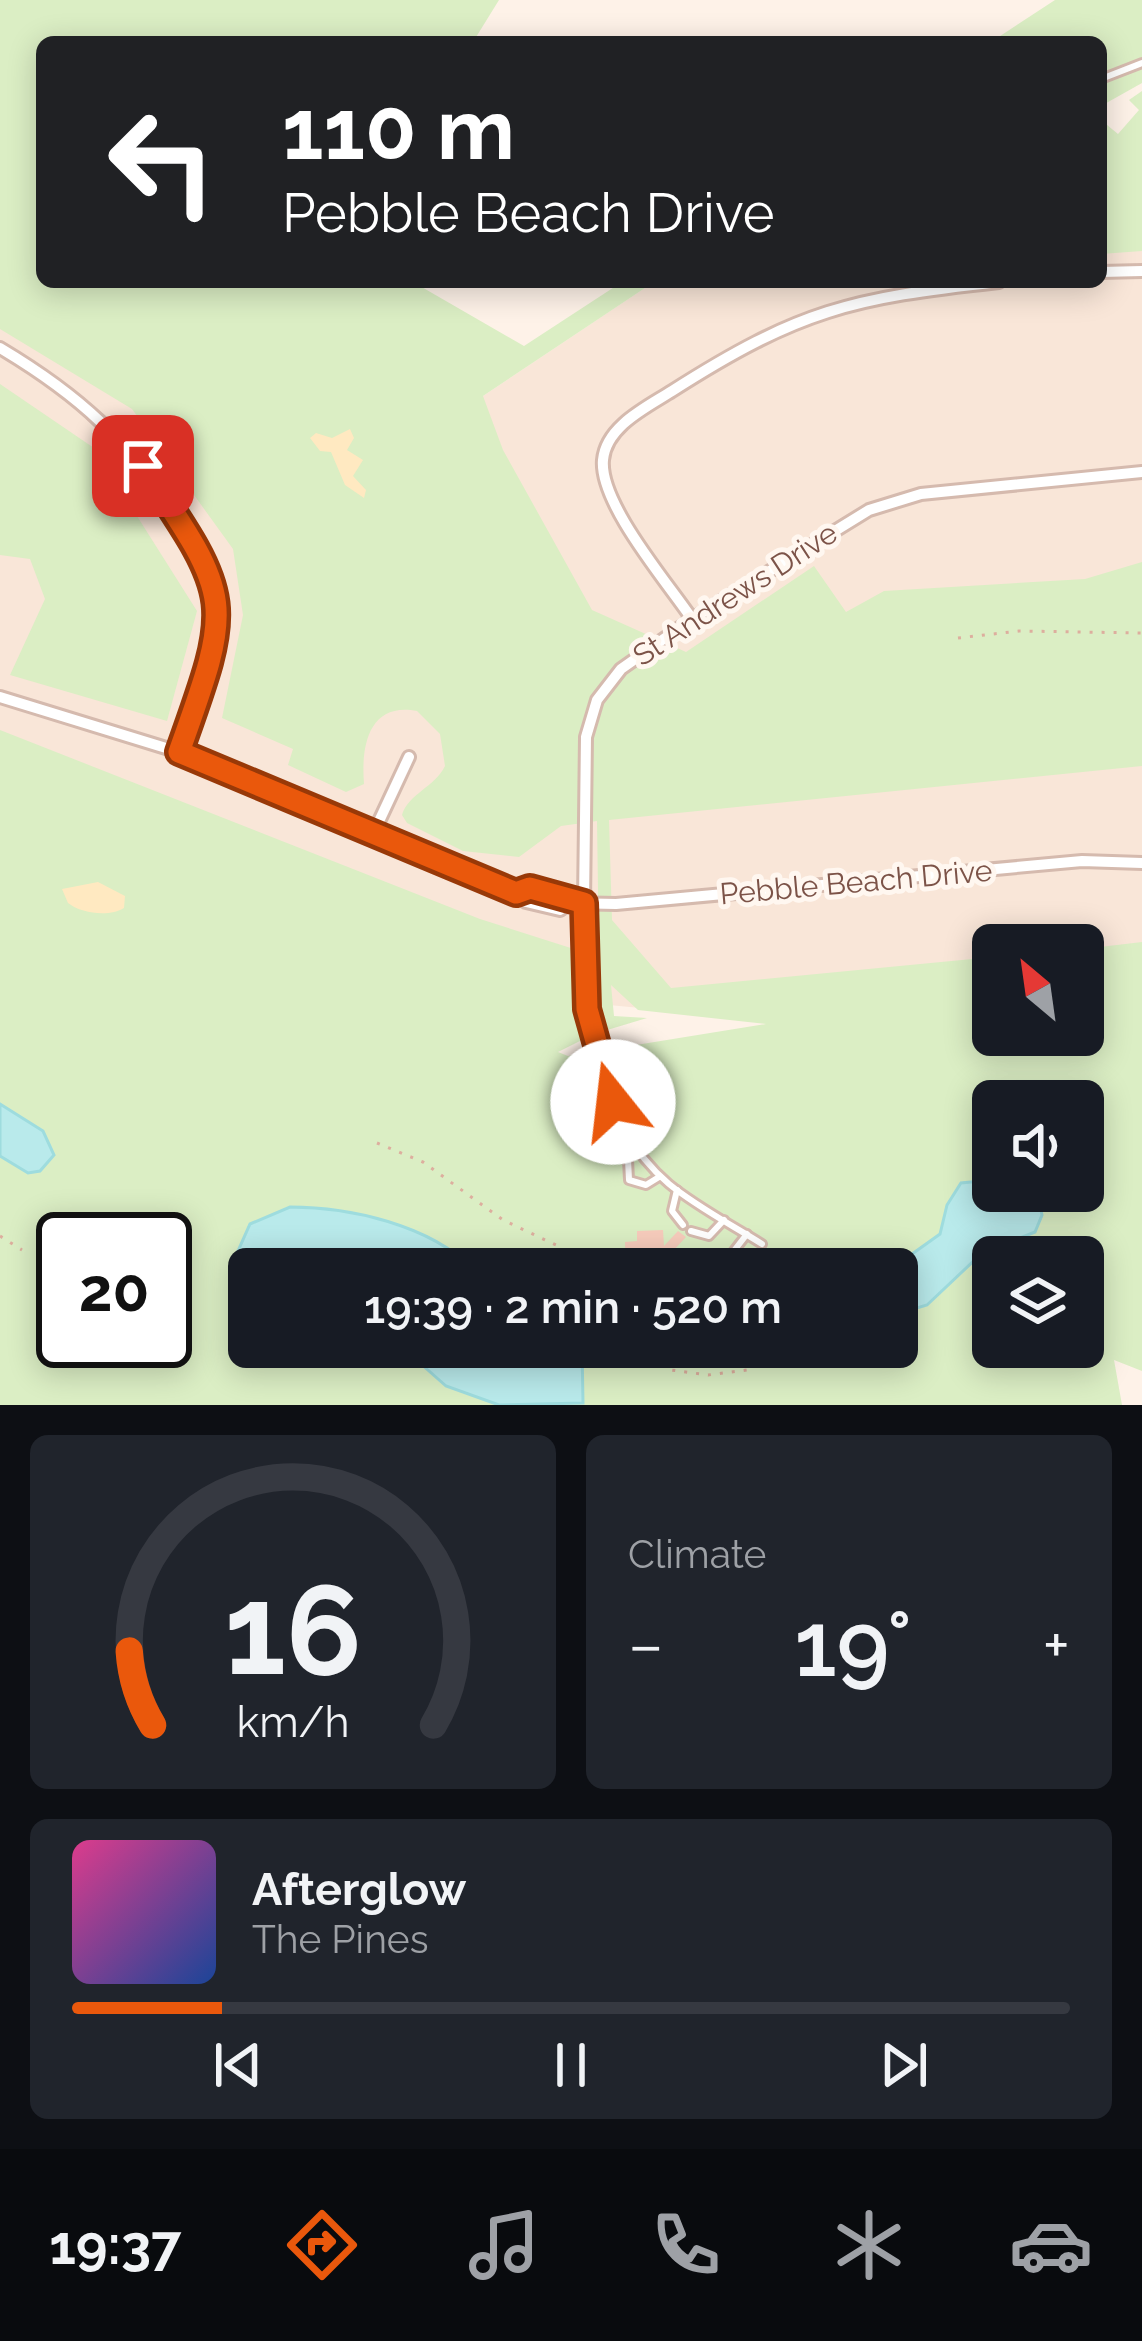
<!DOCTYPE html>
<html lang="en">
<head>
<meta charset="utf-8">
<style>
  body { margin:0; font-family:Raleway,sans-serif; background:#20242c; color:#f1f3f6; height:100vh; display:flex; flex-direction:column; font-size:45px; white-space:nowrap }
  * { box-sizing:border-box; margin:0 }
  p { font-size:39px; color:#9ea1a6 }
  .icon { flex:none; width:66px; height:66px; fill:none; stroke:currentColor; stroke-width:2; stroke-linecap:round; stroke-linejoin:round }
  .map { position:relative; height:1405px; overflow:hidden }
  .sheet { display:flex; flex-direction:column; gap:30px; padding:30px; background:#0d0f14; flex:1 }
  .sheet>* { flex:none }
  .top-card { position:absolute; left:36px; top:36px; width:1071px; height:252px; border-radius:18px; box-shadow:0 6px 30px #0003; background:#202124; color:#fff; overflow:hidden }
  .needle { width:78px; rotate:331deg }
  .buttons { position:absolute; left:972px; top:924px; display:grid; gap:24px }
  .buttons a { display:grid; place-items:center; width:132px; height:132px; border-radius:18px; background:#171b24; box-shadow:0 6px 30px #0003; font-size:60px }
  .speed { position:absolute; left:36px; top:1212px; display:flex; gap:24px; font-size:60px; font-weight:700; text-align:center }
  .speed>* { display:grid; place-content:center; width:156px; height:156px; border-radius:50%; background:#171b24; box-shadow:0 6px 30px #0003; line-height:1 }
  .speed .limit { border:6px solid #111; border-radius:18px; background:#fff; color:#111 }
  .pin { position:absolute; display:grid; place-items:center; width:102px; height:102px; color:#fff; margin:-51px; border-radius:24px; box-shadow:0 6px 18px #0006 }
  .me { position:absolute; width:132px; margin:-66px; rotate:344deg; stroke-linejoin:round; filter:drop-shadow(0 0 9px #0008) }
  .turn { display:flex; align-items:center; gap:42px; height:252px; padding:0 48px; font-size:54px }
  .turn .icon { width:156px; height:156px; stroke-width:2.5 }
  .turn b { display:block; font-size:84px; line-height:102px }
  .big { font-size:90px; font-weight:600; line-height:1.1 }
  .sheet .tile { flex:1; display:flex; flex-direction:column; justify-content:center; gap:18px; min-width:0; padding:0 42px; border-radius:18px; background:#20242c }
  .sheet .dial { align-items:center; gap:0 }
  .dial svg { height:312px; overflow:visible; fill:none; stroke:#363941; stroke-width:7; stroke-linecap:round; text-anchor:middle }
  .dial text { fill:#f1f3f6; stroke:none }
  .song { display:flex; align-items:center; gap:36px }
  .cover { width:144px; height:144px; border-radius:18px; background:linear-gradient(135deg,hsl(330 70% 55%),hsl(220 70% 35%)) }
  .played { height:12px; border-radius:6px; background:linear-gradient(90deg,#ea580c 15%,#363941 15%) }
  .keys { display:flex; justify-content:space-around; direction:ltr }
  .heat { display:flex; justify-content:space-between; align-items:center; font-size:66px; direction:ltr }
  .sheet .tiles { flex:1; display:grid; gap:30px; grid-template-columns:1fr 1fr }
  .tile:last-child { grid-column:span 2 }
  .trip { position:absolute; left:228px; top:1248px; width:690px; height:120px; border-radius:18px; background:#171b24; box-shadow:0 6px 30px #0003; font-weight:600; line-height:120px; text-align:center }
  .dock { display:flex; height:192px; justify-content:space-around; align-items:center; background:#090b0e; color:#9ea1a6 }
  .dock .icon { width:84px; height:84px }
  .dock .on { color:#ea580c }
  .dock b { font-size:54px; color:#f1f3f6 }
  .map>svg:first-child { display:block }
</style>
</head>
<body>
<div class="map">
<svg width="1142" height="1405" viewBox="0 0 1142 1405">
  <rect width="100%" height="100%" fill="#fef2e8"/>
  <polygon fill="#f9e6d8" points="1101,208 1142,228 1142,975 1083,981 1083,945 993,945 993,990 735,1017 556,1000 0,811 0,241 290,507 483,396 654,282 1101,282"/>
  <g fill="#dbeec4" fill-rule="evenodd">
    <path d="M0,0H499L473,42H42V282H413L524,346L622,282H654L483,396L503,450L592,610L686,652L814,566L846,612L884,591L1085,579L1142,562V766L609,820L612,920L671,988L993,957V1035H1083V949L1142,942V1371L1114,1360L1122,1405H0V730L480,919L599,957L597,821L561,826L519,857L463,851L407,823L402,815C408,794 435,787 445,766L440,734L417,711C368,702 361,747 364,784L346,792L288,765L293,749L222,718L243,615L233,549L132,409L0,329ZM611,985L638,1010L766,1024L568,1056L558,1052L594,1034L647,1018L614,1016ZM993,1101H1083V1191H993ZM63,1239H165V1341H63ZM993,1257H1083V1347H993ZM249,1269H897V1347H249Z"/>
    <polygon points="1055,0 1142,0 1142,83 1101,106 1101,42 991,42"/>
    <polygon points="1142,91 1142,251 1101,254 1101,120 1118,134 1139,110 1129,100"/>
    <polygon points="0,384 94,448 197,611 167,721 10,675 45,599 30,559 0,555"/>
  </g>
  <g fill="#ffe9c1">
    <polygon points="350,429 354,438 347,450 363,460 353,476 366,490 364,498 345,485 331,452 320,451 310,438 316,433 332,438"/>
    <path d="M98,882L125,896L124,908C110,917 82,914 68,903L62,889Z"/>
  </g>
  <g fill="#b9eaeb" stroke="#9edcde" stroke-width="3">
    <polygon points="0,1104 43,1131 54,1155 40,1171 28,1173 0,1156"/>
    <polygon points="981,1181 993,1185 993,1191 1038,1197 1042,1215 1035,1232 981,1254 927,1305 897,1314 897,1269 891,1269 940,1234 947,1205 961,1183"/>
    <path d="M290,1207C350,1207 430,1225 473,1269H249V1274L238,1251L250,1224Z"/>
    <polygon points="402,1347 582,1347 583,1403 499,1405 446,1386"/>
  </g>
  <polygon fill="#f7ccbc" points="663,1230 664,1246 678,1231 686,1237 672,1252 688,1251 684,1269 626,1269 625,1242 637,1241 637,1231"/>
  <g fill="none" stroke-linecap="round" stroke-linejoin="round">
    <defs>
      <g id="service">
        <polyline points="1101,79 1142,63"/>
        <path d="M584,903C586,999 589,1117 669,1184C697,1207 732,1225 762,1244"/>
        <polyline points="627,1139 629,1180 646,1185 659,1177"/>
        <polyline points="677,1190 672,1211 683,1225"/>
        <polyline points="691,1231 709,1236 724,1220"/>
        <polyline points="691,1268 726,1261 747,1234"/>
      </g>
      <g id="minor">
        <polyline points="1101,272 1142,271"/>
        <path d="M0,348C82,397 125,438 178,518C197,547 217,575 219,610C221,658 195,708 179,752"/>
        <path d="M692,619C667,582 599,503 603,460C606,426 647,407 672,391C799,310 851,298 999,282"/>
        <polyline points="0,697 179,752 516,893"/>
        <polyline points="374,832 409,757"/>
        <polyline points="570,903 563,895 530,888 516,893 526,902 560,910 570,903 616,904 1082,861 1142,863"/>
        <polyline points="584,903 586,737 597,700 621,669 692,619 869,510 921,494 1142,472"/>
      </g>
    </defs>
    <use href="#service" stroke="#d5baae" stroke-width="12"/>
    <use href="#minor" stroke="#d5baae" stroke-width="16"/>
    <g stroke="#ddae9e" stroke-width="3" stroke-dasharray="3 9" stroke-linecap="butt">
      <polyline points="958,638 1019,631 1142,633"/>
      <polyline points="377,1143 423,1162 503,1220 556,1245 584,1269"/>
      <polyline points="0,1236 22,1250"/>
      <polyline points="645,1347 671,1370 708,1375 755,1369"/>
    </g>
    <use href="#service" stroke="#fff" stroke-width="6"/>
    <use href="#minor" stroke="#fff" stroke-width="10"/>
  </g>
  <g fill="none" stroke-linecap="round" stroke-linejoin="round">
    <defs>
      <path id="route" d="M143,466C233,600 234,599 179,752L516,893L530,888L584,903L587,1009L613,1102"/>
    </defs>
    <use href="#route" stroke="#983908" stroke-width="30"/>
    <use href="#route" stroke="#ea580c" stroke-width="21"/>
  </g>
  <g text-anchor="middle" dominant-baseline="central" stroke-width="10" stroke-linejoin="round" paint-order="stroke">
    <g font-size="30" fill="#7c5348" stroke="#fff7f0">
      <text transform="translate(735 594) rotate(-33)">St Andrews Drive</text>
      <text transform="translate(856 882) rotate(-5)">Pebble Beach Drive</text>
    </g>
  </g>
</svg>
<div class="buttons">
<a><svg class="needle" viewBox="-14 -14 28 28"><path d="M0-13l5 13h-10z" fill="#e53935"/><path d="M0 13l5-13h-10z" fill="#9ea1a6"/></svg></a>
<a><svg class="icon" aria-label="sound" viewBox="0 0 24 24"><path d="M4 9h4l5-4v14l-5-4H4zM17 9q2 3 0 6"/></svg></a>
<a><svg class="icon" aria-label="layers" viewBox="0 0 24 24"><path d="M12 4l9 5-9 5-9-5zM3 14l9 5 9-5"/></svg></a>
</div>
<div class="speed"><div class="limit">20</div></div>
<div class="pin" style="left:143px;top:466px;background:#d93025"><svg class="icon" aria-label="arrive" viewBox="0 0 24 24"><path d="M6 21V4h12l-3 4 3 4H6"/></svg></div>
<svg class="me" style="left:613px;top:1102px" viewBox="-20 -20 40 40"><circle r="19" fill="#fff"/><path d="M0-13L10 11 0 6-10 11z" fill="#ea580c"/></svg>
<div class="trip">19:39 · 2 min · 520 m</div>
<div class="top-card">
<div class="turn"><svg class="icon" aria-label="left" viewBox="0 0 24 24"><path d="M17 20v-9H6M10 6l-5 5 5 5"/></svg><div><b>110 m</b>Pebble Beach Drive</div></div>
</div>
</div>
<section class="sheet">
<div class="tiles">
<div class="tile dial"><svg viewBox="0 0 100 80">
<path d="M14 69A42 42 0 1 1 86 69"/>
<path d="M14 69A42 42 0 0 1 8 50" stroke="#ea580c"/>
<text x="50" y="56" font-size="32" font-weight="700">16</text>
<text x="50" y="72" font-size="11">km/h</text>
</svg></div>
<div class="tile"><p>Climate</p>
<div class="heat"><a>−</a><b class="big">19°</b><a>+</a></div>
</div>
<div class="tile">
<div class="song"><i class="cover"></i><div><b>Afterglow</b><p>The Pines</p></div></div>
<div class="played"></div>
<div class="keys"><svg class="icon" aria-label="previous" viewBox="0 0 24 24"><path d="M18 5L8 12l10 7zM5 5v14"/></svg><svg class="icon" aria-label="pause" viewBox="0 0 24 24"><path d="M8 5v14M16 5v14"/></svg><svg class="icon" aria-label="next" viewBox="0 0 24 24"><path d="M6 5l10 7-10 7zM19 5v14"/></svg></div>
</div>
</div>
</section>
<nav class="dock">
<b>19:37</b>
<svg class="icon on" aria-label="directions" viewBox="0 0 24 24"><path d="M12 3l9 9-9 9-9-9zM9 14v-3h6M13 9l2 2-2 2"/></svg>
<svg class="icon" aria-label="music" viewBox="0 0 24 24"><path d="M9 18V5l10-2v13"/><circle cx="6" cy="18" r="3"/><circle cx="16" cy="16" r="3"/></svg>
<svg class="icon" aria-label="phone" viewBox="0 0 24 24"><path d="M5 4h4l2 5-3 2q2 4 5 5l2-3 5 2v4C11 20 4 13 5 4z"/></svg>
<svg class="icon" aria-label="climate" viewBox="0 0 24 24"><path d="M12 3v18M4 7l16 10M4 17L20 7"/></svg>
<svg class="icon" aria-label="car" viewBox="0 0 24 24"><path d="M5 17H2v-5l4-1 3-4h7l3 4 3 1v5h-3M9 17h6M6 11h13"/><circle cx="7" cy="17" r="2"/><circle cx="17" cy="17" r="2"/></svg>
</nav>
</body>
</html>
